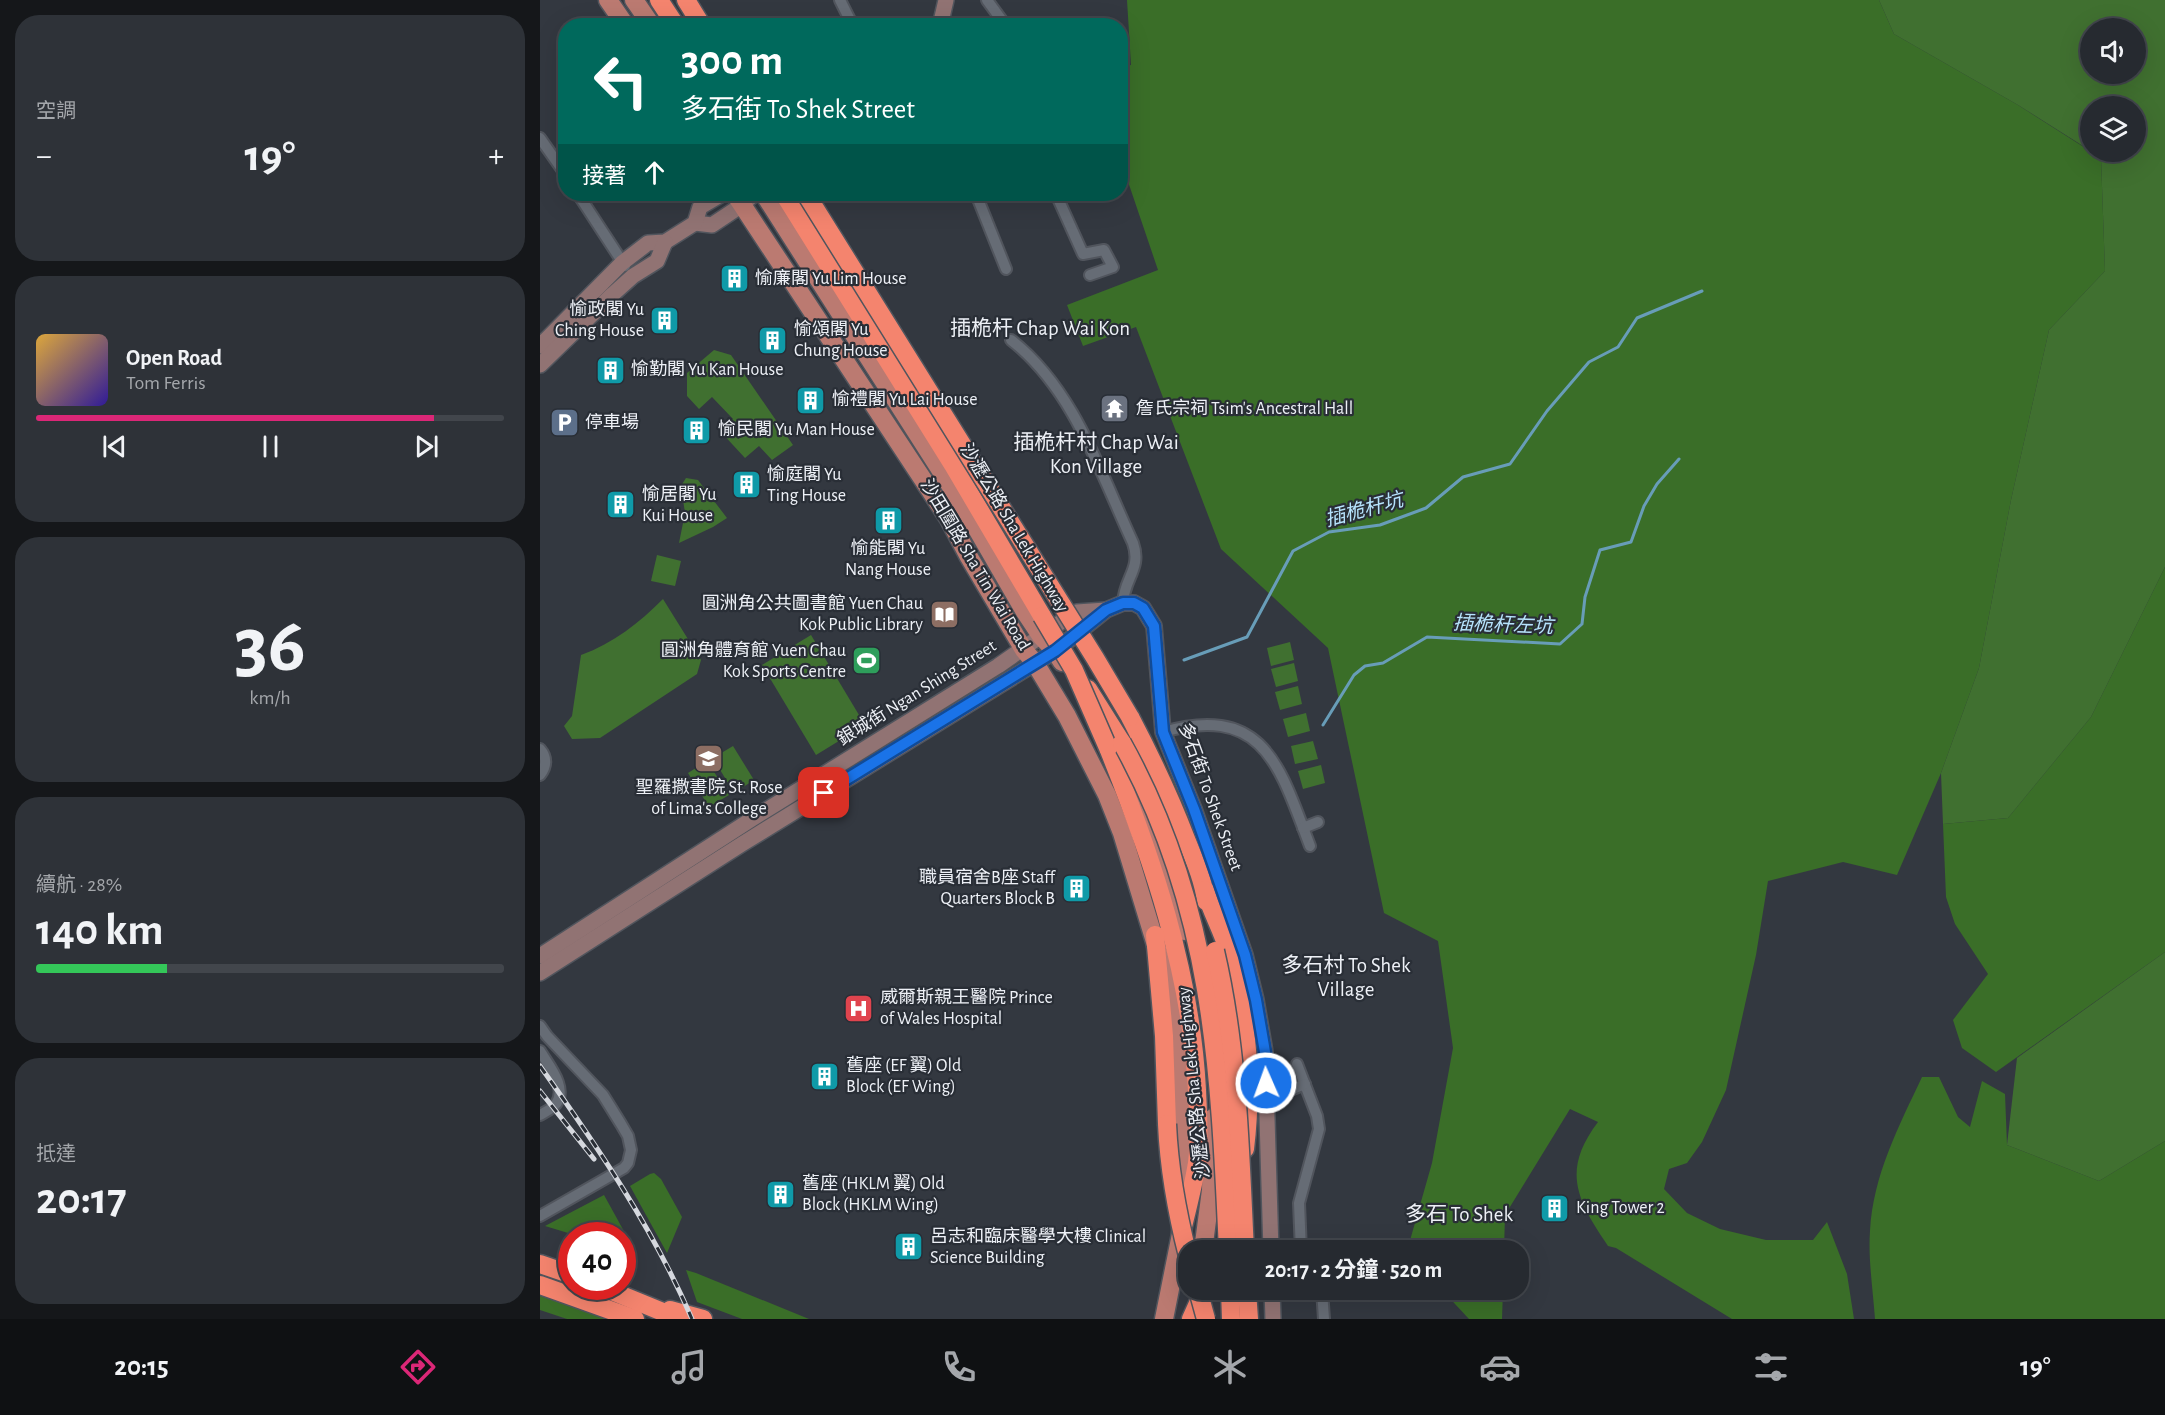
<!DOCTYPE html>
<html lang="zh-TW">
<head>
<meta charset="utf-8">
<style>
  body { margin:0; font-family:"Alegreya Sans","Noto Sans TC",sans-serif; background:#2e3238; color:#f1f3f6; height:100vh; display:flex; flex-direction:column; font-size:22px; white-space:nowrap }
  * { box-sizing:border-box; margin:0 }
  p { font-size:20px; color:#a4a7ab }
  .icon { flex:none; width:33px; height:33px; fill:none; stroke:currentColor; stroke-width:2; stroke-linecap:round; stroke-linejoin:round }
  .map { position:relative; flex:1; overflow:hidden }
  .details { display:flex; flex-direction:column; gap:15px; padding:15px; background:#15171a; width:540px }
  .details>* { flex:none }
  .guide { position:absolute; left:18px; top:18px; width:570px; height:183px; border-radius:24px; box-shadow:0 6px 24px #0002,0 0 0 2px #42464c; background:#00695c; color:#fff; overflow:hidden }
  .buttons { position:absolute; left:1540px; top:18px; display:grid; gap:12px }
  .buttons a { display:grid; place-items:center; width:66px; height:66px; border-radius:50%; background:#262a30; box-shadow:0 6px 24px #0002,0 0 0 2px #42464c; font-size:30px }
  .speed { position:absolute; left:18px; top:1222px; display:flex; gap:12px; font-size:30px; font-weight:700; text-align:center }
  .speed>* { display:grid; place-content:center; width:78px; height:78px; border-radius:50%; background:#262a30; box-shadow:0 6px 24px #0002,0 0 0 2px #42464c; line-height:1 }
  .speed .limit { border:9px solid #d22; background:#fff; color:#111 }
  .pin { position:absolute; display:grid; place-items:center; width:51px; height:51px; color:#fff; margin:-26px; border-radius:12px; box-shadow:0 3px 9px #0006 }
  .me { position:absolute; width:66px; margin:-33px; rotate:358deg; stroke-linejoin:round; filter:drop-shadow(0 0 4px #0008) }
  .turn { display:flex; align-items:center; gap:21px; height:126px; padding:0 24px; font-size:27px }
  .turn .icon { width:78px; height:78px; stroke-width:2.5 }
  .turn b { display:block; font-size:42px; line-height:51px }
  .then { display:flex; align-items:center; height:57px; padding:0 24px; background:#0003; gap:12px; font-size:22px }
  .big { font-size:45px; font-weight:700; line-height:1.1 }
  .details .card { flex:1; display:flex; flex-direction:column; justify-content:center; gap:9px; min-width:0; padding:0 21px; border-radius:24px; background:#2e3238 }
  .details .dial { align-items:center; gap:0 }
  .dial b { font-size:78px; line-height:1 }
  .song { display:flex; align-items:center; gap:18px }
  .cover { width:72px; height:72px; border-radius:9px; background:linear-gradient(135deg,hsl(40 70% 55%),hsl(250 70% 35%)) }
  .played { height:6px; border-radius:3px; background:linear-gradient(90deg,#db2777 85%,#42464c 85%) }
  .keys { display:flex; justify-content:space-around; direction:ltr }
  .heat { display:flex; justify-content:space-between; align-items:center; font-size:33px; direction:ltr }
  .charge { height:9px; border-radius:4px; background:linear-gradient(90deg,#34c759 28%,#42464c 0) }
  .trip { position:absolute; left:638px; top:1240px; width:351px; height:60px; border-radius:24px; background:#262a30; box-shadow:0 6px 24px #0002,0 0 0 2px #42464c; font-weight:700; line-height:60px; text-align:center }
  .menu { display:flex; height:96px; justify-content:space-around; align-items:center; background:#0f1113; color:#a4a7ab }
  .menu .icon { width:42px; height:42px }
  .menu .current { color:#db2777 }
  .menu b { font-size:27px; color:#f1f3f6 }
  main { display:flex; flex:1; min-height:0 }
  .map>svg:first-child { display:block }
</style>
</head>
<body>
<main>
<section class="details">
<div class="card"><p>空調</p>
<div class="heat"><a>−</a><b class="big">19°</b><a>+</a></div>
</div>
<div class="card">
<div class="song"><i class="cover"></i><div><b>Open Road</b><p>Tom Ferris</p></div></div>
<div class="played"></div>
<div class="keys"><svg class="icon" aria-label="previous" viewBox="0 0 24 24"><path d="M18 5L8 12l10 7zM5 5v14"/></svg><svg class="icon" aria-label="pause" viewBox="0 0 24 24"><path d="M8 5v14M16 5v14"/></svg><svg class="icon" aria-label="next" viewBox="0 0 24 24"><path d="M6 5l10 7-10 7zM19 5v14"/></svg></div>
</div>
<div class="card dial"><b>36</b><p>km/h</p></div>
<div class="card"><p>續航 · 28%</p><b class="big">140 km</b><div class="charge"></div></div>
<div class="card"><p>抵達</p><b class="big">20:17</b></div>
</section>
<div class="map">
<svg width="1625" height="1319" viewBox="0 0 1625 1319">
  <rect width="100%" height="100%" fill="#333840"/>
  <g fill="#407030" fill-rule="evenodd">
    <path d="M1339,0H1625V567L1551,717L1468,818L1403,824L1401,773L1439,668L1471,500L1509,330L1565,271L1561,158L1551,152H1596V106H1551V151L1478,105L1354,34ZM1551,28H1596V74H1551Z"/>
    <polygon points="174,350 191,355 253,445 232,460 219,446 205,458 180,431 193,419 172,397 159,409 147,396 147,373"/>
    <polygon points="146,478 158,480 187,518 173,527 139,543 145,513 141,486"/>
    <polygon points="117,555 141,561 135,586 111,581"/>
    <path d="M123,599L161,660L157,674L60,738L32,739L24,726L32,716L41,655C74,643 99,623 123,599Z"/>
    <polygon points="271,635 325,725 276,755 222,665"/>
    <polygon points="750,642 754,660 731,666 727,648"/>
    <polygon points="754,663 758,681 736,687 731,669"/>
    <polygon points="758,686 762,704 740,710 735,692"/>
    <polygon points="766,713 770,731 748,737 743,719"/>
    <polygon points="773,741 778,759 755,764 751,746"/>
    <polygon points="193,746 214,780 194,793 173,758"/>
    <polygon points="167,761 189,795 169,807 148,773"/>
    <polygon points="781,765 785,783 763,789 758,771"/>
    <polygon points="1625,952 1625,1141 1559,1181 1467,1145 1477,1058"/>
  </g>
  <g fill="#3a6e28">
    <path d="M587,0H1339L1354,34L1478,105L1561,158L1565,271L1509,330L1471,500L1439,668L1401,773L1357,875L1303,862L1228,881L1216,955L1186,1090L1162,1142L1147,1163L1129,1169L1124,1189L1147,1213L1180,1229L1226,1240H1273L1287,1222L1307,1274L1314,1319H1192L1076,1248L1068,1246C1037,1200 1021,1171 1058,1122L1030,1109L965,1215L964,1251H867L892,1163L913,1048L898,941L844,913L788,648L681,549L596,327L543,346L527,305L618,270L581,161V67L591,65Z"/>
    <polygon points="1625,567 1625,952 1456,1072 1422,1048 1413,1020 1448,974 1415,924 1406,897 1403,824 1468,818 1551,717"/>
    <path d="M1382,1077H1399L1418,1117L1430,1127L1442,1081L1465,1094L1467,1145L1559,1181L1625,1141V1319H1335C1333,1290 1328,1259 1330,1231C1333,1175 1359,1126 1382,1077Z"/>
    <polygon points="114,1173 121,1179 142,1217 127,1253 90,1186 110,1174"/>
    <polygon points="64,1195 96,1253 83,1249 82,1236 38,1236 5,1226"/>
    <polygon points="146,1270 156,1273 269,1319 202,1319 157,1302"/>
    <polygon points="902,1290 963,1290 962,1319 929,1319"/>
    <polygon points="0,1296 70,1319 27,1319 0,1310"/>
  </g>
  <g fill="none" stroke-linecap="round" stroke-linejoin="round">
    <g stroke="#689db8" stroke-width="3">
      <polyline points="644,660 707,637 753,551 789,532 840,525 886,508 923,477 970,464 1007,411 1049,362 1078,347 1097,318 1162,291"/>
      <polyline points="783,725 814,675 825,666 843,663 887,637 1020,644 1042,624 1045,597 1060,550 1091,542 1104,506 1117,484 1139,459"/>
    </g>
    <defs>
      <g id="street">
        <polyline points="300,0 313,26"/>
        <polyline points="447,0 466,26"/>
        <polyline points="0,138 26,175"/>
        <polyline points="38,194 85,266"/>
        <polyline points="436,194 466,269"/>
        <polyline points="516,194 543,254 564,250 573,267 550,275"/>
        <path d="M471,340C534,389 560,472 593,543C602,569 584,578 583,603"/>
        <path d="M623,732C725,703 740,768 770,846"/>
        <path d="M0,749C7,757 7,766 0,775"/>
        <polyline points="763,828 778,822"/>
        <polyline points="0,1026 7,1036 63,1095 81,1124 88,1136 91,1150 88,1163 84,1168 0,1216"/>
        <path d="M0,1051C8,1065 28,1087 16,1104C12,1109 5,1112 0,1115"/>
        <polyline points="757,1064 777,1116 779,1129 759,1203 761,1251"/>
        <polyline points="748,1091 765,1084"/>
        <polyline points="782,1290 784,1319"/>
      </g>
      <g id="secondary">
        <polyline points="400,26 406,0"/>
        <polyline points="155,223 172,225 202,205 214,194"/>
        <polyline points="0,346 82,263 108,243 125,242 155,223 160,207 182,194"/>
        <polyline points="0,365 73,294 93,276 117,261 125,242"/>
        <polyline points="0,956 212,819 458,666 518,624 537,612 566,610"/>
        <polyline points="0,973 202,844 515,651 566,610 583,603 594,603 603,608 614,626 623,732 654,809 705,955 716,1000 725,1052 731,1251"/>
        <polyline points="732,1290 733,1319"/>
      </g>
      <g id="primary">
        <polyline points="68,0 86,26"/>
        <polyline points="94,0 112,26"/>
        <polyline points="195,194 409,519 429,557 484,650 495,663 527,716 567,795 582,833 629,988 641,1070 643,1150 641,1234 624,1319"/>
        <polyline points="224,194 426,510 485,612 501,636 515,651 522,662"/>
        <polyline points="588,777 627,873 645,931"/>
        <polyline points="663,1251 671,1190 673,1118"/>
      </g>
      <g id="highway">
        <polyline points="119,0 136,26"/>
        <polyline points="146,0 162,26"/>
        <polyline points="244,194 413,465 502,616"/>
        <polyline points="548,689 582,743"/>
        <path d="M590,717C611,757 630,797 646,839C654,859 663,879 666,901"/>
        <path d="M568,748C612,857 651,972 657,1090C658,1114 660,1139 657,1163C653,1187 647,1211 641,1234"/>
        <path d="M665,890C671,911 682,930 688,950C708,1016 713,1082 705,1149"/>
        <polyline points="615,935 624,1036 627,1124"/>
        <polyline points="0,1264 32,1275"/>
        <polyline points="0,1285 95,1319"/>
        <polyline points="62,1287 140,1319"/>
        <polyline points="690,1290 691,1319"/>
        <polyline points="707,1290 709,1319"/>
        <polyline points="130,1310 163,1319"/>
        <polyline points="651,1319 664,1290"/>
      </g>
    </defs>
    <use href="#street" stroke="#51555d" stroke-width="14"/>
    <use href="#secondary" stroke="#51555d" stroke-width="18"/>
    <use href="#primary" stroke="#51555d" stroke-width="21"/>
    <use href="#highway" stroke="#51555d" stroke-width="21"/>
    <use href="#street" stroke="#666c75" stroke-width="10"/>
    <use href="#secondary" stroke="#917373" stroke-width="15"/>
    <use href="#primary" stroke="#bb7a71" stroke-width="18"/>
    <use href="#highway" stroke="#f4846e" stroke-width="18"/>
    <defs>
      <g id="rail">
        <path d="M0,1066C57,1146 113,1228 152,1319"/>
        <polyline points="0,1091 54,1159"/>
      </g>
    </defs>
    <use href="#rail" stroke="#d5d8de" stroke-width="5"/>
    <use href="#rail" stroke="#292e36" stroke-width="3" stroke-dasharray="9" stroke-linecap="butt"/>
    <defs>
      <g id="highway-bridge">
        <polyline points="266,194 555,658 590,717"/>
        <polyline points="502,616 534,670 568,748"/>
        <path d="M582,743C673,906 680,1070 688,1251"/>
        <path d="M675,951C698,1049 700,1151 705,1251"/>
        <path d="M627,1124C629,1169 637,1213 648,1256"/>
        <polyline points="658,1290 666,1319"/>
      </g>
    </defs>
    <use href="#highway-bridge" stroke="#51555d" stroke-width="21" stroke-linecap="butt"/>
    <use href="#highway-bridge" stroke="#f4846e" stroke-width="18"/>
  </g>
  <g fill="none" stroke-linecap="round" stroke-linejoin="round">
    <defs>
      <polyline id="route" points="284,793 515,651 566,610 583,603 594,603 603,608 614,626 623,732 654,809 705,955 716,1000 725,1052 726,1083"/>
    </defs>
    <use href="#route" stroke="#114b97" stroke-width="15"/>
    <use href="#route" stroke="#1a73e8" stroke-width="10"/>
  </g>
  <defs>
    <symbol id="building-square" viewBox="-11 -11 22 22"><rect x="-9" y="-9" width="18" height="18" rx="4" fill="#0f9aa8" stroke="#292e36"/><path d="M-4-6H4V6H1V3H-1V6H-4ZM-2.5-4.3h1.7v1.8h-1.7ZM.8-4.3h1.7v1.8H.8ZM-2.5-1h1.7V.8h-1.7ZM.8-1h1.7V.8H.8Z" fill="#fff"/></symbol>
    <symbol id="temple-square" viewBox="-11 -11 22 22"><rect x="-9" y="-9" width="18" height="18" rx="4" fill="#6b7280" stroke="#292e36"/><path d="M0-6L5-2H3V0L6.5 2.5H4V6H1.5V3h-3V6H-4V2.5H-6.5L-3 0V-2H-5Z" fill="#fff"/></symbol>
    <symbol id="parking-square" viewBox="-11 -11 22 22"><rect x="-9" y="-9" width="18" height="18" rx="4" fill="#5c6f8a" stroke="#292e36"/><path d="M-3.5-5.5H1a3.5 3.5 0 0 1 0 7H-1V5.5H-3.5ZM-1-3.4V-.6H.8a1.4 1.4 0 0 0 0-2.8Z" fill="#fff"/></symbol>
    <symbol id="library-square" viewBox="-11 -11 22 22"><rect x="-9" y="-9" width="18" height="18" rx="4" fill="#8d6e63" stroke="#292e36"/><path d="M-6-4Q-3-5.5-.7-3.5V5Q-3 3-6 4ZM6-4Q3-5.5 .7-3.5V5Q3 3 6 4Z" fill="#fff"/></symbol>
    <symbol id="stadium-square" viewBox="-11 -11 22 22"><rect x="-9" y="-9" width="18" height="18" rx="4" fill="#2e9e5b" stroke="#292e36"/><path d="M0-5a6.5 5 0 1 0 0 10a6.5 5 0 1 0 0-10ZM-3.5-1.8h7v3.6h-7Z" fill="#fff"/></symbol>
    <symbol id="school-square" viewBox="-11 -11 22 22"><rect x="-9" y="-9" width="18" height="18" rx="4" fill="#8d6e63" stroke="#292e36"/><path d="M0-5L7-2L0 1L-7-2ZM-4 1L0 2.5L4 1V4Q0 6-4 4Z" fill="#fff"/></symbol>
    <symbol id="hospital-square" viewBox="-11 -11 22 22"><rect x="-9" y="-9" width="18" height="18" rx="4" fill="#e0444e" stroke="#292e36"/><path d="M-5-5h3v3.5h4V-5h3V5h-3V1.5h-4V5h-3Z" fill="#fff"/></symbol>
  </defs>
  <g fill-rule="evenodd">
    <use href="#building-square" x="178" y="262" width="33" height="33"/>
    <use href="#building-square" x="108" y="304" width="33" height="33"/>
    <use href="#building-square" x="216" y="324" width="33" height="33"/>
    <use href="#building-square" x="54" y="354" width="33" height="33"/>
    <use href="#building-square" x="254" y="384" width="33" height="33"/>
    <use href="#temple-square" x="558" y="392" width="33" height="33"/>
    <use href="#parking-square" x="8" y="406" width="33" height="33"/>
    <use href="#building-square" x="140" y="414" width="33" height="33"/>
    <use href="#building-square" x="190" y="468" width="33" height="33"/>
    <use href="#building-square" x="64" y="488" width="33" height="33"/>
    <use href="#building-square" x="332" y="504" width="33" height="33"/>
    <use href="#library-square" x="388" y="598" width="33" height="33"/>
    <use href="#stadium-square" x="310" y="644" width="33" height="33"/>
    <use href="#school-square" x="152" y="742" width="33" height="33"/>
    <use href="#building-square" x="520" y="872" width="33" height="33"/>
    <use href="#hospital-square" x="302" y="992" width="33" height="33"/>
    <use href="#building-square" x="268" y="1060" width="33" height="33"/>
    <use href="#building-square" x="224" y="1178" width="33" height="33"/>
    <use href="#building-square" x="998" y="1192" width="33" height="33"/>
    <use href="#building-square" x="352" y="1230" width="33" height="33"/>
  </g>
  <g text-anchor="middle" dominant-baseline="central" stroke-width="4.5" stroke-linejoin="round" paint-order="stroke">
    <g font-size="18" fill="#edf0f6" stroke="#292e36" text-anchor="start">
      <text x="215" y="279">愉廉閣 Yu Lim House</text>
      <text x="104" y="310" text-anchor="end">愉政閣 Yu<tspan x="104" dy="21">Ching House</tspan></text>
      <text x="254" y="330">愉頌閣 Yu<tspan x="254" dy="21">Chung House</tspan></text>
      <text x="91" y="370">愉勤閣 Yu Kan House</text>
      <text x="292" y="400">愉禮閣 Yu Lai House</text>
      <text x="596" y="409">詹氏宗祠 Tsim's Ancestral Hall</text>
      <text x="45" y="423">停車場</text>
      <text x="178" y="430">愉民閣 Yu Man House</text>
      <text x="227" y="475">愉庭閣 Yu<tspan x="227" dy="21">Ting House</tspan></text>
      <text x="102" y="495">愉居閣 Yu<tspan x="102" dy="21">Kui House</tspan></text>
      <text x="348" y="549" text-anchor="middle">愉能閣 Yu<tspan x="348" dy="21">Nang House</tspan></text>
      <text x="383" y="604" text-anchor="end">圓洲角公共圖書館 Yuen Chau<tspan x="383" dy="21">Kok Public Library</tspan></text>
      <text x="306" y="651" text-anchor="end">圓洲角體育館 Yuen Chau<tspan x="306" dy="21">Kok Sports Centre</tspan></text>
      <text x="169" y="788" text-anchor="middle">聖羅撒書院 St. Rose<tspan x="169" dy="21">of Lima's College</tspan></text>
      <text x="515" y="878" text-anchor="end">職員宿舍B座 Staff<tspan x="515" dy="21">Quarters Block B</tspan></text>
      <text x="340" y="998">威爾斯親王醫院 Prince<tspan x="340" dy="21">of Wales Hospital</tspan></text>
      <text x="306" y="1066">舊座 (EF 翼) Old<tspan x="306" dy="21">Block (EF Wing)</tspan></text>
      <text x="262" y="1184">舊座 (HKLM 翼) Old<tspan x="262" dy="21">Block (HKLM Wing)</tspan></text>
      <text x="1036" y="1208">King Tower 2</text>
      <text x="390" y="1237">呂志和臨床醫學大樓 Clinical<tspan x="390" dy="21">Science Building</tspan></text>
    </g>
    <g font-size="18" fill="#edf0f6" stroke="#292e36">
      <text transform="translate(474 528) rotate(59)">沙瀝公路 Sha Lek Highway</text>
      <text transform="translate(435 565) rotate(59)">沙田圍路 Sha Tin Wai Road</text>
      <text transform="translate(377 693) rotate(-32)">銀城街 Ngan Shing Street</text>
      <text transform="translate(670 797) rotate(70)">多石街 To Shek Street</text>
      <text transform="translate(654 1083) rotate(-96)">沙瀝公路 Sha Lek Highway</text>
    </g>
    <g font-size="20" font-style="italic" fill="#b6e3fc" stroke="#292e36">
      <text transform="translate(824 510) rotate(-15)">插桅杆坑</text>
      <text transform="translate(963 625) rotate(2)">插桅杆左坑</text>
    </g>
    <g font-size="21" fill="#edf0f6" stroke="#292e36">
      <text x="500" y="328">插桅杆 Chap Wai Kon</text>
      <text x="556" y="442">插桅杆村 Chap Wai<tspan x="556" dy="24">Kon Village</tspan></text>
      <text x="806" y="965">多石村 To Shek<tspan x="806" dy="24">Village</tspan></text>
      <text x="919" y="1214">多石 To Shek</text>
    </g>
  </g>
</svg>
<div class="buttons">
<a><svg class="icon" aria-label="sound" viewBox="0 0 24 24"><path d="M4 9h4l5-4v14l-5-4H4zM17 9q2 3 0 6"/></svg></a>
<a><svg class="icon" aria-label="layers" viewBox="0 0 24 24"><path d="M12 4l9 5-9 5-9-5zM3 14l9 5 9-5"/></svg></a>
</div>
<div class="speed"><div class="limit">40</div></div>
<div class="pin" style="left:284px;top:793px;background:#d93025"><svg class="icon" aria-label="arrive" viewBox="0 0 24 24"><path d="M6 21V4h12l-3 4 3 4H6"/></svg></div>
<svg class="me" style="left:726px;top:1083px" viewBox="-20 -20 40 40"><circle r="17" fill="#1a73e8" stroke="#fff" stroke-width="3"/><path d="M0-11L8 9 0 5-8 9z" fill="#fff"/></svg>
<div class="trip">20:17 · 2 分鐘 · 520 m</div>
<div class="guide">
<div class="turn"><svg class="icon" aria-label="left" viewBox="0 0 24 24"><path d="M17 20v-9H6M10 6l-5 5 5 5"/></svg><div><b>300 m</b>多石街 To Shek Street</div></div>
<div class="then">接著<svg class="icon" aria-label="ahead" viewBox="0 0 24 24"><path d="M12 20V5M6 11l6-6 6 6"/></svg></div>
</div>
</div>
</main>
<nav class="menu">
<b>20:15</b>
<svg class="icon current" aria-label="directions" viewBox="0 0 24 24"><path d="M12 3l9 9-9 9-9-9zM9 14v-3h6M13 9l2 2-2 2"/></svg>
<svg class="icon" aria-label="music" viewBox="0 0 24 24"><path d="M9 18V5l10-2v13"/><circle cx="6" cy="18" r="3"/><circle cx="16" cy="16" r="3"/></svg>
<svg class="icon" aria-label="phone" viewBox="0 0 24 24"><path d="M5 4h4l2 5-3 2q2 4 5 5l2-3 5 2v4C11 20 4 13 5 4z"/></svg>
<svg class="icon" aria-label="climate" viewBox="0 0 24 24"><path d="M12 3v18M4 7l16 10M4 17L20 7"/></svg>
<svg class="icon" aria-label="car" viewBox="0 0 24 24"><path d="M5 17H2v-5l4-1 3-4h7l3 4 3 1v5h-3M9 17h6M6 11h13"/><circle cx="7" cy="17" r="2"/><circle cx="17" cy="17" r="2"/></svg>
<svg class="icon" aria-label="filters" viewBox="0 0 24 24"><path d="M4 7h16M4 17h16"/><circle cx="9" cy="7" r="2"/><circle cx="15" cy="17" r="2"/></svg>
<b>19°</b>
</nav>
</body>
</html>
